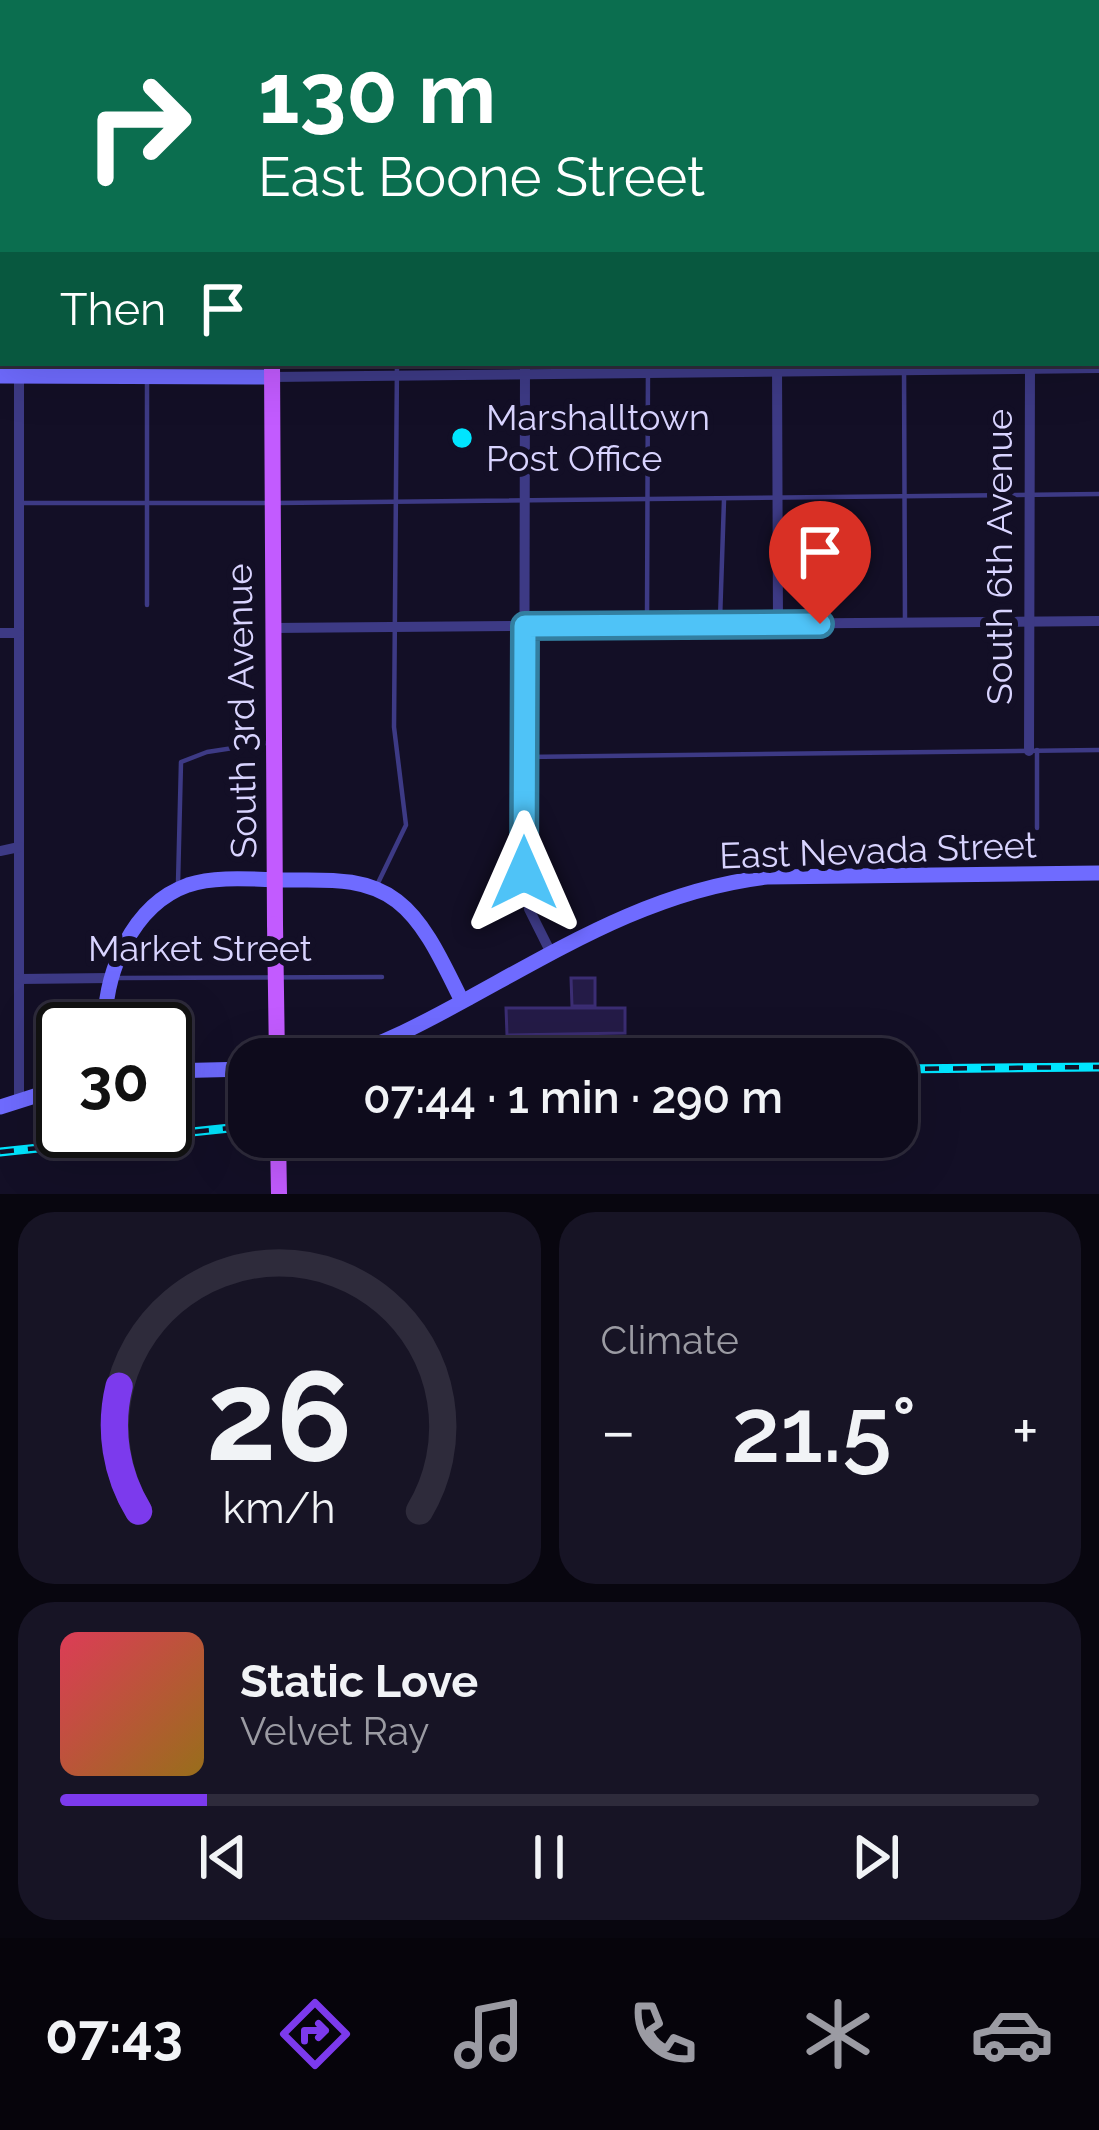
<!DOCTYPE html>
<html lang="en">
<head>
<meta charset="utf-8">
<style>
  body { margin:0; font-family:Raleway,sans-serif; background:#171425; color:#f1f3f6; height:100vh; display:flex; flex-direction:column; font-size:45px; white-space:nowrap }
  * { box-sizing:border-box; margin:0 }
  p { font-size:39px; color:#9b9ba3 }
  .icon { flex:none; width:66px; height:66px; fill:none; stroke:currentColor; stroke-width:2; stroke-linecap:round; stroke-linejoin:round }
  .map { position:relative; height:1194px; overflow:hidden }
  .panel { display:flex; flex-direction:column; gap:18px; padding:18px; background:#08060f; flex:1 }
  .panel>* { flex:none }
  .top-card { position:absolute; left:0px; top:0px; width:1101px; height:366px; box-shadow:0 12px 48px #0002,0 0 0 3px #2e2b3b; background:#0b6e4f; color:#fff; overflow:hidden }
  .speed { position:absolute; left:36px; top:1002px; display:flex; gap:24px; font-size:60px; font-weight:700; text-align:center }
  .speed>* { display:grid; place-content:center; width:156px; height:156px; border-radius:50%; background:#0e0b1c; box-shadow:0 12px 48px #0002,0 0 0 3px #2e2b3b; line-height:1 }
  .speed .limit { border:6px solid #111; border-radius:18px; background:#fff; color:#111 }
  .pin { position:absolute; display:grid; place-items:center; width:102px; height:102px; color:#fff; margin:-123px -51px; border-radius:50% 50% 50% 0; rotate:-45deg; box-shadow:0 0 12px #0007 }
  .pin .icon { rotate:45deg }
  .me { position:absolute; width:132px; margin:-66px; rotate:0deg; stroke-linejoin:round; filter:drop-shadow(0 0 9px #0008) }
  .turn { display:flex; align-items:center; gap:42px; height:252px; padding:0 60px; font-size:54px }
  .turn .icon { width:156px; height:156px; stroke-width:2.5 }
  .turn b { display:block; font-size:84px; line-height:102px }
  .then { display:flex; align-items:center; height:114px; padding:0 60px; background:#0003; gap:24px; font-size:45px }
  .big { font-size:90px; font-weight:600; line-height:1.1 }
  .panel .tile { flex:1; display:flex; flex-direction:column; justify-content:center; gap:18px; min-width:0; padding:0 42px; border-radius:36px; background:#171425 }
  .panel .dial { align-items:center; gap:0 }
  .dial svg { height:312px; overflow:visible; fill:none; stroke:#2e2b3b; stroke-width:7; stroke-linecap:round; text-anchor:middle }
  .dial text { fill:#f1f3f6; stroke:none }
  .song { display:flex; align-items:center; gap:36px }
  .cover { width:144px; height:144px; border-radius:18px; background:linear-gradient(135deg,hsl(350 70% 55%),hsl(40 70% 35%)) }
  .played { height:12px; border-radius:6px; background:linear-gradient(90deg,#7c3aed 15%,#2e2b3b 15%) }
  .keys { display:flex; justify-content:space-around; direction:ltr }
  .heat { display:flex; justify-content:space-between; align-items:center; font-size:66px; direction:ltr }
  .panel .tiles { flex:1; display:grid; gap:18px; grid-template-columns:1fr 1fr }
  .tile:last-child { grid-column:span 2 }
  .trip { position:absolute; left:228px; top:1038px; width:690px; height:120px; border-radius:36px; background:#0e0b1c; box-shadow:0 12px 48px #0002,0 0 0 3px #2e2b3b; font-weight:600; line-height:120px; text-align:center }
  .menu { display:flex; height:192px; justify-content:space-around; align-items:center; background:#06040b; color:#9b9ba3 }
  .menu .icon { width:84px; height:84px }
  .menu .on { color:#7c3aed }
  .menu b { font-size:54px; color:#f1f3f6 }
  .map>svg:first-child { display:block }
</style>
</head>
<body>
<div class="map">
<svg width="1099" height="1194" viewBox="0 0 1099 1194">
  <rect width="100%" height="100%" fill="#130f26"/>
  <g fill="#241b47" stroke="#3b2d73" stroke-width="3">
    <rect x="320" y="0" width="214" height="3"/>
    <polygon points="571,978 595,978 595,1006 572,1006"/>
    <polygon points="506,1008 625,1008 625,1033 507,1035"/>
  </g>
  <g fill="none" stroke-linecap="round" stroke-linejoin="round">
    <g stroke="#3d3a85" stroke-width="4.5">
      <polyline points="140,0 140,3"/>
      <polyline points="190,3 190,0"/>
      <polyline points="1098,243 1099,243"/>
      <polyline points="0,249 3,249"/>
      <polyline points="904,363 905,623"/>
      <polyline points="19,503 265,503"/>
      <polyline points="277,503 1099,494"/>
      <polyline points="147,605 147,383"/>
      <polyline points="720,620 724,500"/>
      <polyline points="647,621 648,363"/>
      <polyline points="1037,750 1037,828"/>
      <polyline points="524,757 1099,750"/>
      <polyline points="378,883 406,825 394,727 397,363"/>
      <polyline points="178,884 181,762 207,752 266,743"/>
      <polyline points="117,978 382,977"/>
    </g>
    <g stroke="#3d3a85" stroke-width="10">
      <polyline points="777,0 777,3"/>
      <polyline points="1028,0 1028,3"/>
      <polyline points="525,363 524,873 529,909 551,953"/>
      <polyline points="777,363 778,624"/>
      <polyline points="19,376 19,1101"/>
      <polyline points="272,377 1099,368"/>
      <polyline points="272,628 1099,621"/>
      <polyline points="0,633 19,633"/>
      <polyline points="1029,751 1030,364"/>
      <polyline points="0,851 19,847"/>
      <polyline points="19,979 111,978"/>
    </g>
    <g stroke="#6f6bff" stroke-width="15">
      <polyline points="18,0 18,3"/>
      <polyline points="1098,116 1099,116"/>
      <polyline points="0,121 3,121"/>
      <polyline points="0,376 272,377"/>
      <path d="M105,1029C104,973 132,905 188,885C219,875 258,880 290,880C327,880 366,877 397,901C427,924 445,968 462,1001"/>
      <path d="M334,1059C383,1045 425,1022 469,998C566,945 656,890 767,877L1099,873"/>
      <polyline points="165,1071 249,1069"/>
      <polyline points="0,1107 63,1087"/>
    </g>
    <g stroke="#c25bff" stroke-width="16">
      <polyline points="271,0 271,3"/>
      <polyline points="272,363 275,924"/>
      <polyline points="278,1137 279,1194"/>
    </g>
    <defs>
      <g id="rail">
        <polyline points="897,1069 1099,1067"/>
        <polyline points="0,1152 249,1126"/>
      </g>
    </defs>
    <use href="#rail" stroke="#00e5ff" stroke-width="9"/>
    <use href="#rail" stroke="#130f26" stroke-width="4.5" stroke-dasharray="14" stroke-linecap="butt"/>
    <polyline stroke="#c25bff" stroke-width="16" points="275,924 277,1059"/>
  </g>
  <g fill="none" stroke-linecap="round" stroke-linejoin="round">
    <defs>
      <polyline id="route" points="524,873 525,626 820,624"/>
    </defs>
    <use href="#route" stroke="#337fa1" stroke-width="30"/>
    <use href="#route" stroke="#4fc3f7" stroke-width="21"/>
  </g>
  <circle fill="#00e5ff" stroke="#130f26" stroke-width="4.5" cx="462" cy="438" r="12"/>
  <g text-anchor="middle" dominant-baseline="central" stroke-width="12" stroke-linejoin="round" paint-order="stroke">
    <g font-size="36" fill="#d9d4ff" stroke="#130f26" text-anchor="start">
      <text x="486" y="417">Marshalltown<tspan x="486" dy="41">Post Office</tspan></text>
    </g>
    <g font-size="36" fill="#d9d4ff" stroke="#130f26">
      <text transform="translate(999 557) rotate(-90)">South 6th Avenue</text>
      <text transform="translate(241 711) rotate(-91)">South 3rd Avenue</text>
      <text transform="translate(878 850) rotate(-2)">East Nevada Street</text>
      <text x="200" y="948">Market Street</text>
    </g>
  </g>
</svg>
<div class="speed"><div class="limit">30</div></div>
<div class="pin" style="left:820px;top:624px;background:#d93025"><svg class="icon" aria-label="arrive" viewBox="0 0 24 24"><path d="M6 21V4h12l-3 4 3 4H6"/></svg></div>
<svg class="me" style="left:524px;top:873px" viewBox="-20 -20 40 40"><path d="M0-17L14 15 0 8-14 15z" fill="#4fc3f7" stroke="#fff" stroke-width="4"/></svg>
<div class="trip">07:44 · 1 min · 290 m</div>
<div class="top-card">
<div class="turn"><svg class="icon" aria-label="right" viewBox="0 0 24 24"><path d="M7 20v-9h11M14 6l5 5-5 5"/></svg><div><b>130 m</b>East Boone Street</div></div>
<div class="then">Then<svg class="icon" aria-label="arrive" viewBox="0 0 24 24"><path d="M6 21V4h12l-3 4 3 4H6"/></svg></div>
</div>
</div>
<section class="panel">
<div class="tiles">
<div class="tile dial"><svg viewBox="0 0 100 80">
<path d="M14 69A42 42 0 1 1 86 69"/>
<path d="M14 69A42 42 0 0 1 9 37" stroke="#7c3aed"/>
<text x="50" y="56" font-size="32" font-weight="700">26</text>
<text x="50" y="72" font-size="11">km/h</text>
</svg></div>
<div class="tile"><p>Climate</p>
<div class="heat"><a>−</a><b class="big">21.5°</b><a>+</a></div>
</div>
<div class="tile">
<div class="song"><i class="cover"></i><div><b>Static Love</b><p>Velvet Ray</p></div></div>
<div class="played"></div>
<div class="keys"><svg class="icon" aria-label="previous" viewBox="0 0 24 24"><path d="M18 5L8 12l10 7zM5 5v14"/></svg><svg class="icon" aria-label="pause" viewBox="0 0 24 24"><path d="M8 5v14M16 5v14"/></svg><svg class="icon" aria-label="next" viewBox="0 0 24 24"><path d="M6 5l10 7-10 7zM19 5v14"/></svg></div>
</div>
</div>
</section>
<nav class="menu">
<b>07:43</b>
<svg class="icon on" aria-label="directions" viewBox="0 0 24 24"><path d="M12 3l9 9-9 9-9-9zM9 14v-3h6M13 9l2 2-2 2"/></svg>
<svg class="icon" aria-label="music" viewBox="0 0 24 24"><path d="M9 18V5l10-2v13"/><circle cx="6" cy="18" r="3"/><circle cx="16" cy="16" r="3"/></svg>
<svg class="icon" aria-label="phone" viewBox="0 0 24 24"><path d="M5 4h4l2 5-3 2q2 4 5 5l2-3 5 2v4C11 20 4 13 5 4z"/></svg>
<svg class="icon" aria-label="climate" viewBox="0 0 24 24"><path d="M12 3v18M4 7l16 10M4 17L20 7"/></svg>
<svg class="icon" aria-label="car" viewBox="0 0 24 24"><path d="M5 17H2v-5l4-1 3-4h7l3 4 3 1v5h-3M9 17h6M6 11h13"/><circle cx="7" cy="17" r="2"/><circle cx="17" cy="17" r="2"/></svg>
</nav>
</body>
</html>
